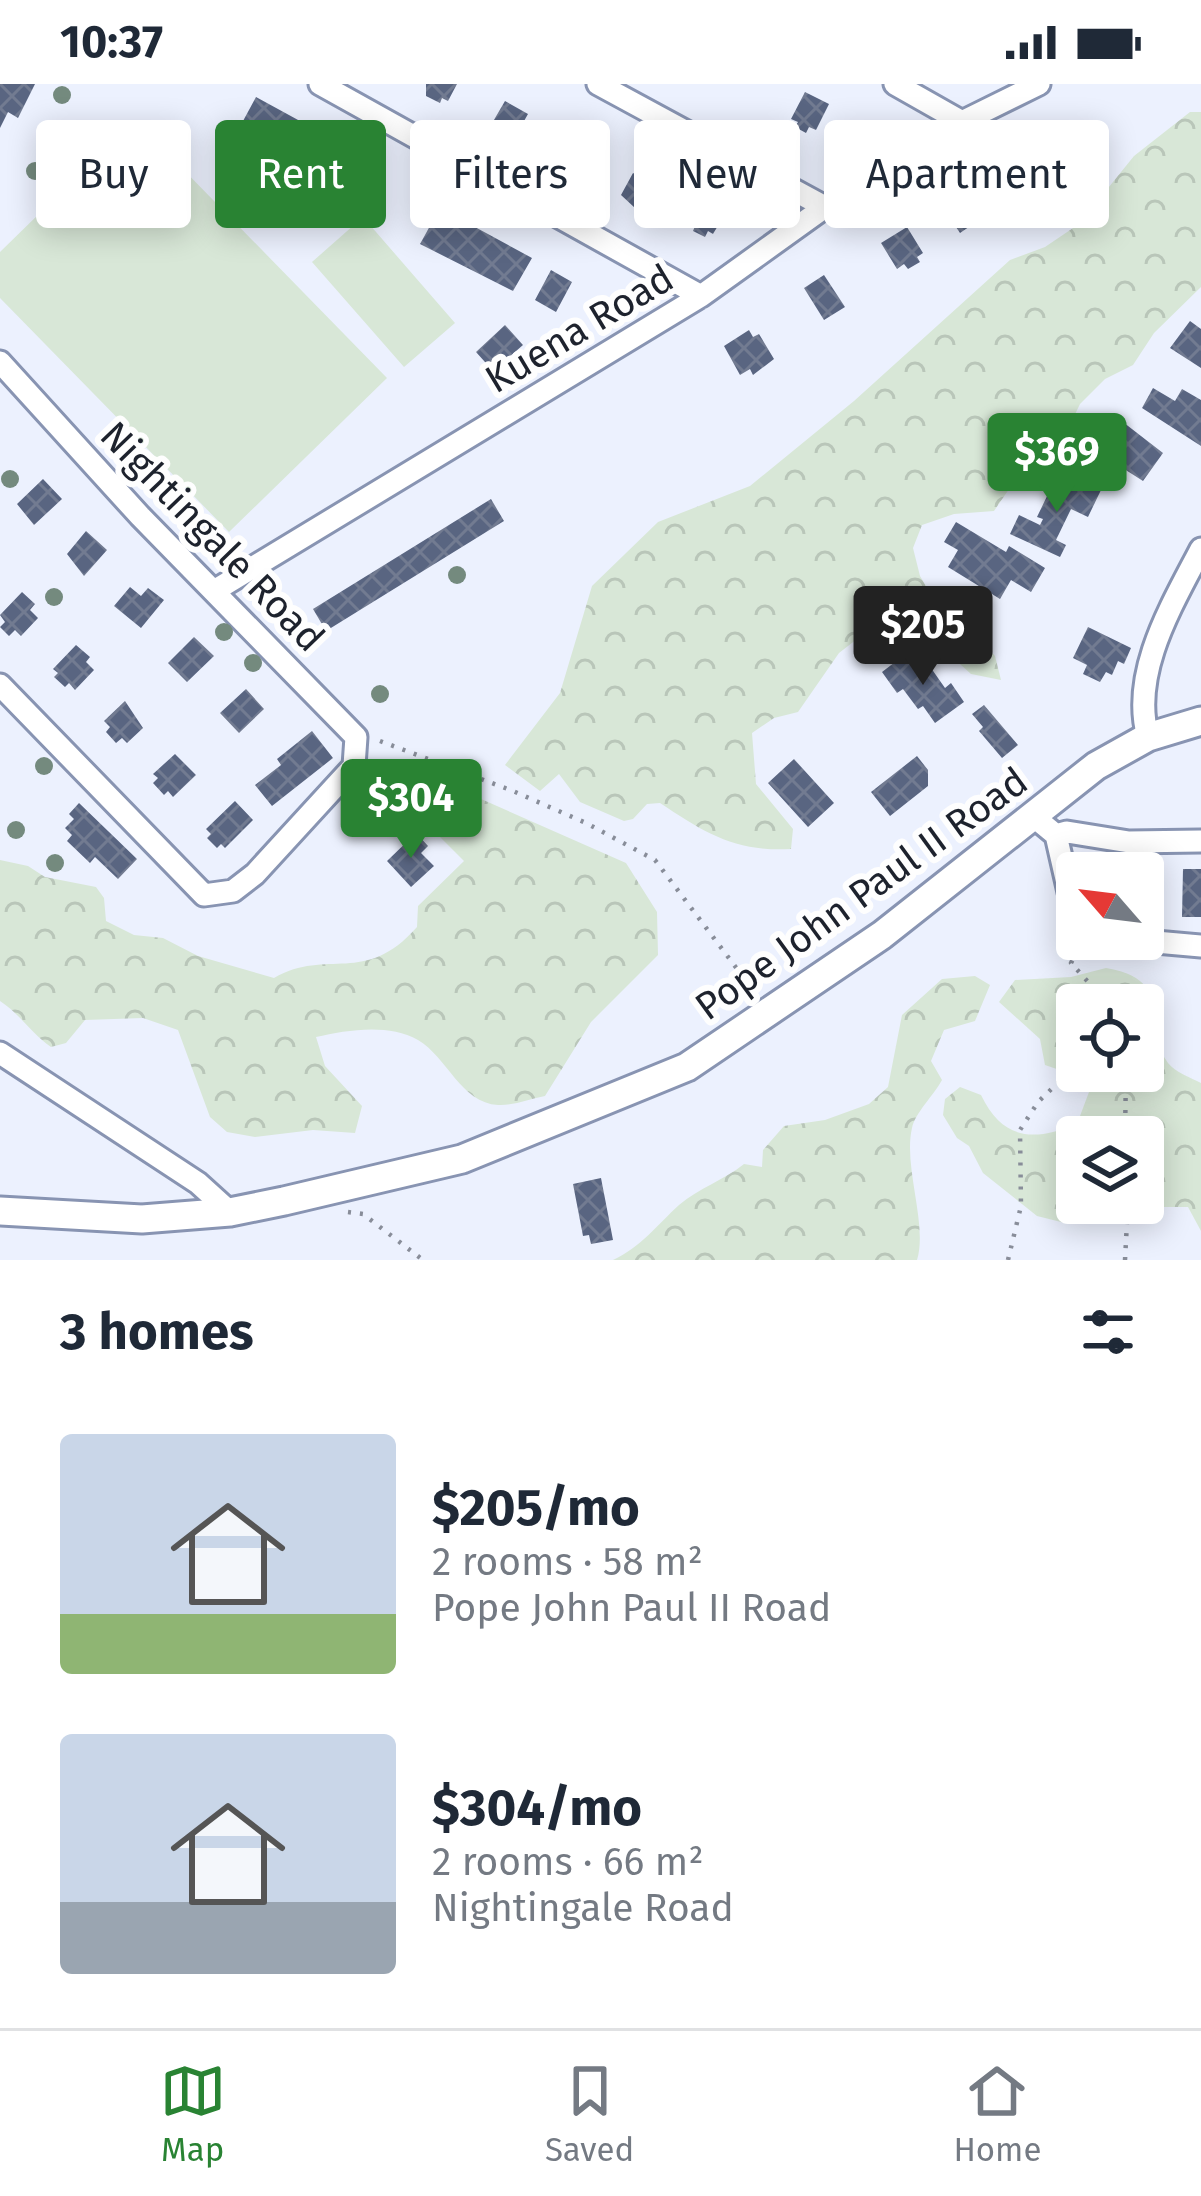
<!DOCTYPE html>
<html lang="en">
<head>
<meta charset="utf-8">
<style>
	:root { --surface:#fff; --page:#f6f6f7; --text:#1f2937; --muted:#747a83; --line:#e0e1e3; --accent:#298333 }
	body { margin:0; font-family:"Fira Sans",sans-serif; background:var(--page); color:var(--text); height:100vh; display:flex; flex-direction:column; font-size:45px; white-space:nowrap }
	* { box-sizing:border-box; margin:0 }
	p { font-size:39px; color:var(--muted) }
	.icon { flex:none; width:66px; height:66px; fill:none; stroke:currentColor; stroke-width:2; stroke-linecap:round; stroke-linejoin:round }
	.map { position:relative; height:1176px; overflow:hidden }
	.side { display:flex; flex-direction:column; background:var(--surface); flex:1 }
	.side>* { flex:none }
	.guide { position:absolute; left:36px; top:36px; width:1131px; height:108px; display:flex; gap:24px }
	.needle { width:78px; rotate:298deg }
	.fabs { position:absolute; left:1056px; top:768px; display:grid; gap:24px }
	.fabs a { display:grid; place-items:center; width:108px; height:108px; border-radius:12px; background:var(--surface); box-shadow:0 6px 30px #0003; font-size:60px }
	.price { position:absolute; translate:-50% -102px; padding:0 27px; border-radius:12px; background:var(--accent); color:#fff; font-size:39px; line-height:78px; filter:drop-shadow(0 3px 6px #0008) }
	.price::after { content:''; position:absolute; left:50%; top:72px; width:36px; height:27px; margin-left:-18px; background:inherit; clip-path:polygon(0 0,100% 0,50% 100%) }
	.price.current { background:#222; color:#fff }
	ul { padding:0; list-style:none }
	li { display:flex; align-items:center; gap:36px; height:300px; padding:0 60px }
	li span { display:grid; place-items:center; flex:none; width:336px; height:240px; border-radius:12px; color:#555 }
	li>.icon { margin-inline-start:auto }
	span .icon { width:144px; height:144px; fill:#fffc; stroke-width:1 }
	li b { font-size:51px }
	h2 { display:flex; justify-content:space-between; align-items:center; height:144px; padding:0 60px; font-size:51px }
	.chip { padding:0 42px; border-radius:12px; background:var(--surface); box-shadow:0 6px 30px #0003; font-size:42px; line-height:108px }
	.chip.current { background:var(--accent); color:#fff }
	.status { display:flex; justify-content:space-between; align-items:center; height:84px; padding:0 60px; background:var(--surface); direction:ltr }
	.status svg { height:33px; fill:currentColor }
	.dock { display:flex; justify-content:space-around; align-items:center; height:168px; border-top:3px solid var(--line); background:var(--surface); font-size:33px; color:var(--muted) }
	.dock a { display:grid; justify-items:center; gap:6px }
	.dock .current { color:var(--accent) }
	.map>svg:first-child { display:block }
	.green { fill:#d8e7d7 }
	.forest { fill:url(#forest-crowns); fill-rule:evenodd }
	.building { fill:url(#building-cross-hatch) }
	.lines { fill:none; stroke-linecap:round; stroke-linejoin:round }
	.minor-casing { stroke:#8894b2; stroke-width:27 }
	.major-casing { stroke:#8894b2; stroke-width:33 }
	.path { stroke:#888d99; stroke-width:4.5; stroke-dasharray:3 9; stroke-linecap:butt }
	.minor { stroke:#fff; stroke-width:21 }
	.major { stroke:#fff; stroke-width:27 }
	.tree { fill:#748a7e }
	.labels { text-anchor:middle; stroke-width:12; stroke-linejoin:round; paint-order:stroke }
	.street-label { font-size:39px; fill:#1d222d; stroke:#fefefe }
</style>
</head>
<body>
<div class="status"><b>10:37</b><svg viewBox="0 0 49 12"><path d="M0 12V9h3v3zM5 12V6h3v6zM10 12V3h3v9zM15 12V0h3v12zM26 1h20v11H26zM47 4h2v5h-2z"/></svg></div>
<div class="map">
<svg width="1201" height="1176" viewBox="0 0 1201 1176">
	<defs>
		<pattern id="forest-crowns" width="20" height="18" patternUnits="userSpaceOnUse" patternTransform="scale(3)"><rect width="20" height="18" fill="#d8e7d7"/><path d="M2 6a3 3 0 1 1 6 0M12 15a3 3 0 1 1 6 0" fill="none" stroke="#b9c6b9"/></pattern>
		<pattern id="building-cross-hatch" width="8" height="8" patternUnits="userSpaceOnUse" patternTransform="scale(3)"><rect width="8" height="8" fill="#596581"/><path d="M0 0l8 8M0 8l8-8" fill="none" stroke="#727b91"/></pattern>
	</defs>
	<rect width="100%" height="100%" fill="#ecf1fe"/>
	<!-- green -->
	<path class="green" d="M135 36 387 294 229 448 0 214V168Z
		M363 133 455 239 404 283 312 178Z"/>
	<!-- forest -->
	<path class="forest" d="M1190 28H1201V203L1154 249 1133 281 1105 295 1080 320 1066 349 1031 373 994 427 954 430 922 441 913 464 920 492 940 526 961 549 979 555 995 572 1001 596 971 590 919 543 904 542 876 556 857 555 839 569 798 628 774 634 752 649 756 700 793 745 791 765C735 768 705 749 660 719L647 720 633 735 624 737 580 718 559 690 540 707 505 681 560 609 592 502 658 438 750 402 854 317 1010 176 1045 163 1079 140 1134 72Z
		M447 700 626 779 657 828 658 871 591 938 545 1012C530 1015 512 1022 498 1021 461 1019 447 973 418 956 388 939 347 946 316 953L325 982 362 1022 355 1049 313 1046 255 1053 227 1048 210 1033 178 946 143 934 85 936 66 959 51 963C31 949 20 930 0 917V776L28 782 45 793 96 803 104 814 106 837 134 851 163 854 198 872 274 894C328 863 364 903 417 843L418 822 464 777 415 728Z
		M1106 884C1176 895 1140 940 1168 979 1175 988 1191 994 1201 999V1147L1188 1123H1116L1065 1139 1037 1132 983 1089 969 1062 957 1054 943 1031 945 1015 960 1003 981 1011C1003 1056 1033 1058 1077 1040L1089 1008 1088 988 1074 991 1045 981 1040 955 999 918 1015 896 1071 893ZM1077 921H1143V987H1077ZM1077 1053H1143V1119H1077Z
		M975 892 990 901 975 937 944 946 931 977 942 996C934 1011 915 1029 912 1044 903 1083 928 1140 917 1176H613C641 1163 657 1141 679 1121 699 1104 724 1096 744 1080L762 1083 763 1066 784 1042 825 1036 869 1020 888 1003 902 931 942 895Z"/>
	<!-- building -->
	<path class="building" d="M0 0H35L18 34 8 28 0 44Z
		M426 0H457L448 17 442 14 440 19 426 12Z
		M805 8 829 20 816 46 809 43 806 49 795 43 798 38 791 35Z
		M256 13 375 78 355 114 236 50Z
		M505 17 528 30 515 53 509 50 506 55 493 47 491 41Z
		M569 49 591 61 578 86 572 83 569 88 556 82 559 77 555 75Z
		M1027 62 1047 92 1041 95 1044 99 1031 108 1028 105 1023 108 1004 79Z
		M263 68 284 79 276 94 255 83Z
		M291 84 333 106 316 140 274 118Z
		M633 89 656 102 644 122 637 119 635 124 621 111Z
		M964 99 985 132 960 149 938 116Z
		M706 113 728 125 713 150 708 147 705 153 693 147 695 142 691 139Z
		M440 124 532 174 513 207 420 160Z
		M907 143 923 169 917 173 920 178 908 185 904 180 897 185 881 159Z
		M551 186 572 198 556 228 535 216Z
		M824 191 845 223 824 236 804 204Z
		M1190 237 1201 245V284L1170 264Z
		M505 241 523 261 493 287 476 268Z
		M749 246 753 253 759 250 774 275 753 291 750 285 740 291 724 262Z
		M1153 304 1175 317 1182 305 1201 316V362L1142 324Z
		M1119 335 1163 369 1143 397 1096 367Z
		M1068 390 1101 406 1088 433 1071 425 1056 456 1066 461 1060 473 1010 450 1019 431 1040 441 1043 435 1037 433 1049 408 1058 413Z
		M43 395 62 415 34 441 17 420Z
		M491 415 504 437 326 547 313 525Z
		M956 438 1006 468 1009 462 1045 484 1031 508 1011 496 1000 515 948 483 958 466 944 458Z
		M86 447 107 466 84 492 67 470Z
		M130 503 141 512 148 504 164 516 141 544 114 522Z
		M22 508 35 520 30 526 38 534 21 552 15 546 9 552 0 543 5 538 0 531Z
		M1088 543 1131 564 1124 580 1118 577 1112 591 1106 588 1100 598 1083 590 1087 581 1073 574Z
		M194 553 214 572 187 598 168 579Z
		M76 561 90 573 86 578 94 586 75 606 69 599 65 603 54 593 58 589 53 585Z
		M907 569 923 591 931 584 945 604 951 599 964 618 935 639 923 622 918 625 903 605 897 609 882 588Z
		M246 605 264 625 239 649 220 629Z
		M125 617 143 644 127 659 122 654 116 659 106 648 110 643 104 637Z
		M984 621 1018 661 1002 674 979 647 983 643 972 630Z
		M312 647 333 674 272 722 255 701 281 681 277 675Z
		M175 670 196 691 173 713 168 707 164 711 153 699 158 694 153 690Z
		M917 672 928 686V702L890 732 871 708Z
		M794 675 834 719 808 743 768 699Z
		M235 717 253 736 225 764 221 760 217 764 207 754 211 750 206 745Z
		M79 719 137 775 118 795 95 773 90 779 67 757 72 751 65 744 74 735 69 730Z
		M416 749 428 762 421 769 434 782 411 803 387 777Z
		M1183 785H1201V833H1182Z
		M601 1094 613 1156 591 1160 589 1151 583 1152 573 1100Z"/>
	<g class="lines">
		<!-- minor casing -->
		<g class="minor-casing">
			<path id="minor" d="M320 0 701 212
				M598 0 825 123
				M895 0 962 38
				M0 278 140 432 356 653 354 682 255 790 233 807 204 811 0 601
				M214 507 701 212 825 123 962 38 1039 0
				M1148 653C1130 589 1172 521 1201 465
				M1033 732 1056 751 1067 748 1129 758 1201 757
				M1056 751 1071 817 1077 824
				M1122 855 1201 862
				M0 969 198 1099 230 1128"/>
		</g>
		<!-- major casing -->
		<g class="major-casing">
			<path id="major" d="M0 1127 142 1135 230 1128 284 1117 462 1075 687 983 882 851 1096 682 1148 653 1201 637"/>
		</g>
		<!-- path -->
		<path class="path" d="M380 657 513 707 586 739 655 776 756 910
			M1083 855 1071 879 1109 921
			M1125 1053 1126 987
			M348 1128 363 1130 423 1176
			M1008 1176 1021 1122 1020 1046 1038 1018 1063 994 1077 966
			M1125 1176 1128 1119"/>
		<!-- minor -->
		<use href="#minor" class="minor"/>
		<!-- major -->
		<use href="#major" class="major"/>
	</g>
	<!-- trees -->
	<g class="tree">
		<circle cx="62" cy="11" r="9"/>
		<circle cx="35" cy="87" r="9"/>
		<circle cx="10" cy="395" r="9"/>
		<circle cx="457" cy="491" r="9"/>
		<circle cx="54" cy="513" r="9"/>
		<circle cx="224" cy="548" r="9"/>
		<circle cx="253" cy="579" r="9"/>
		<circle cx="380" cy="610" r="9"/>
		<circle cx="44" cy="682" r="9"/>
		<circle cx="16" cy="746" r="9"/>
		<circle cx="55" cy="779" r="9"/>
	</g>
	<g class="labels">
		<!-- street labels -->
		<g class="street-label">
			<text transform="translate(579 244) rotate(-31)" y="14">Kuena Road</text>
			<text transform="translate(213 452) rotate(46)" y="14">Nightingale Road</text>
			<text transform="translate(861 809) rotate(-36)" y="14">Pope John Paul II Road</text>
		</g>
	</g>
</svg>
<div class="fabs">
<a><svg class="needle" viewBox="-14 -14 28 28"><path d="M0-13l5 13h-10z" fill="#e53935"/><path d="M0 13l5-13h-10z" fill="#747a83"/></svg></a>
<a><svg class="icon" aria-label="locate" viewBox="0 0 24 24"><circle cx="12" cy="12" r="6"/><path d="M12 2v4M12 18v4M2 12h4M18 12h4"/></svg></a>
<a><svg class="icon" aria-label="layers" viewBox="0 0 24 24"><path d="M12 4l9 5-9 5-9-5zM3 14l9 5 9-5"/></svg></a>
</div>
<b class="price" style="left:1057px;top:431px">$369</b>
<b class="price current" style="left:923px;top:604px">$205</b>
<b class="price" style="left:411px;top:777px">$304</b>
<div class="guide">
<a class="chip">Buy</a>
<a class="chip current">Rent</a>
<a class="chip">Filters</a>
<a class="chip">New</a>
<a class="chip">Apartment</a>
</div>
</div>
<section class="side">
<h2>3 homes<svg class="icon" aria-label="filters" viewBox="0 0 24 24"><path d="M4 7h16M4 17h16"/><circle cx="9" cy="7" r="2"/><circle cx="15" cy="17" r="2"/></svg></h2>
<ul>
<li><span style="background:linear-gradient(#c9d6e8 75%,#8fb573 0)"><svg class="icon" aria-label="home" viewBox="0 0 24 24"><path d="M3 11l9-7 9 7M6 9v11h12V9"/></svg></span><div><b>$205/mo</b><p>2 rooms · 58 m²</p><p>Pope John Paul II Road</p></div></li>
<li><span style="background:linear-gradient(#c9d6e8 70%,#9aa5b1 0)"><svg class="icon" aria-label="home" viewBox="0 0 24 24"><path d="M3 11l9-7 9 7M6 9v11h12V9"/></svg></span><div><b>$304/mo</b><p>2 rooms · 66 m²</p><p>Nightingale Road</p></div></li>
</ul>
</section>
<nav class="dock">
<a class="current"><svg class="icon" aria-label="map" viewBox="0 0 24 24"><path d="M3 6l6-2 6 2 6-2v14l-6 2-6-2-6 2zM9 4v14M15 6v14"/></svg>Map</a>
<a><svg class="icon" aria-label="saved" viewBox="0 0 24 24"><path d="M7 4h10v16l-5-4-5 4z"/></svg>Saved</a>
<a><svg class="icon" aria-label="home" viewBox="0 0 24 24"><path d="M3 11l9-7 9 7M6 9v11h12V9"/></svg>Home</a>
</nav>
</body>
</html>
